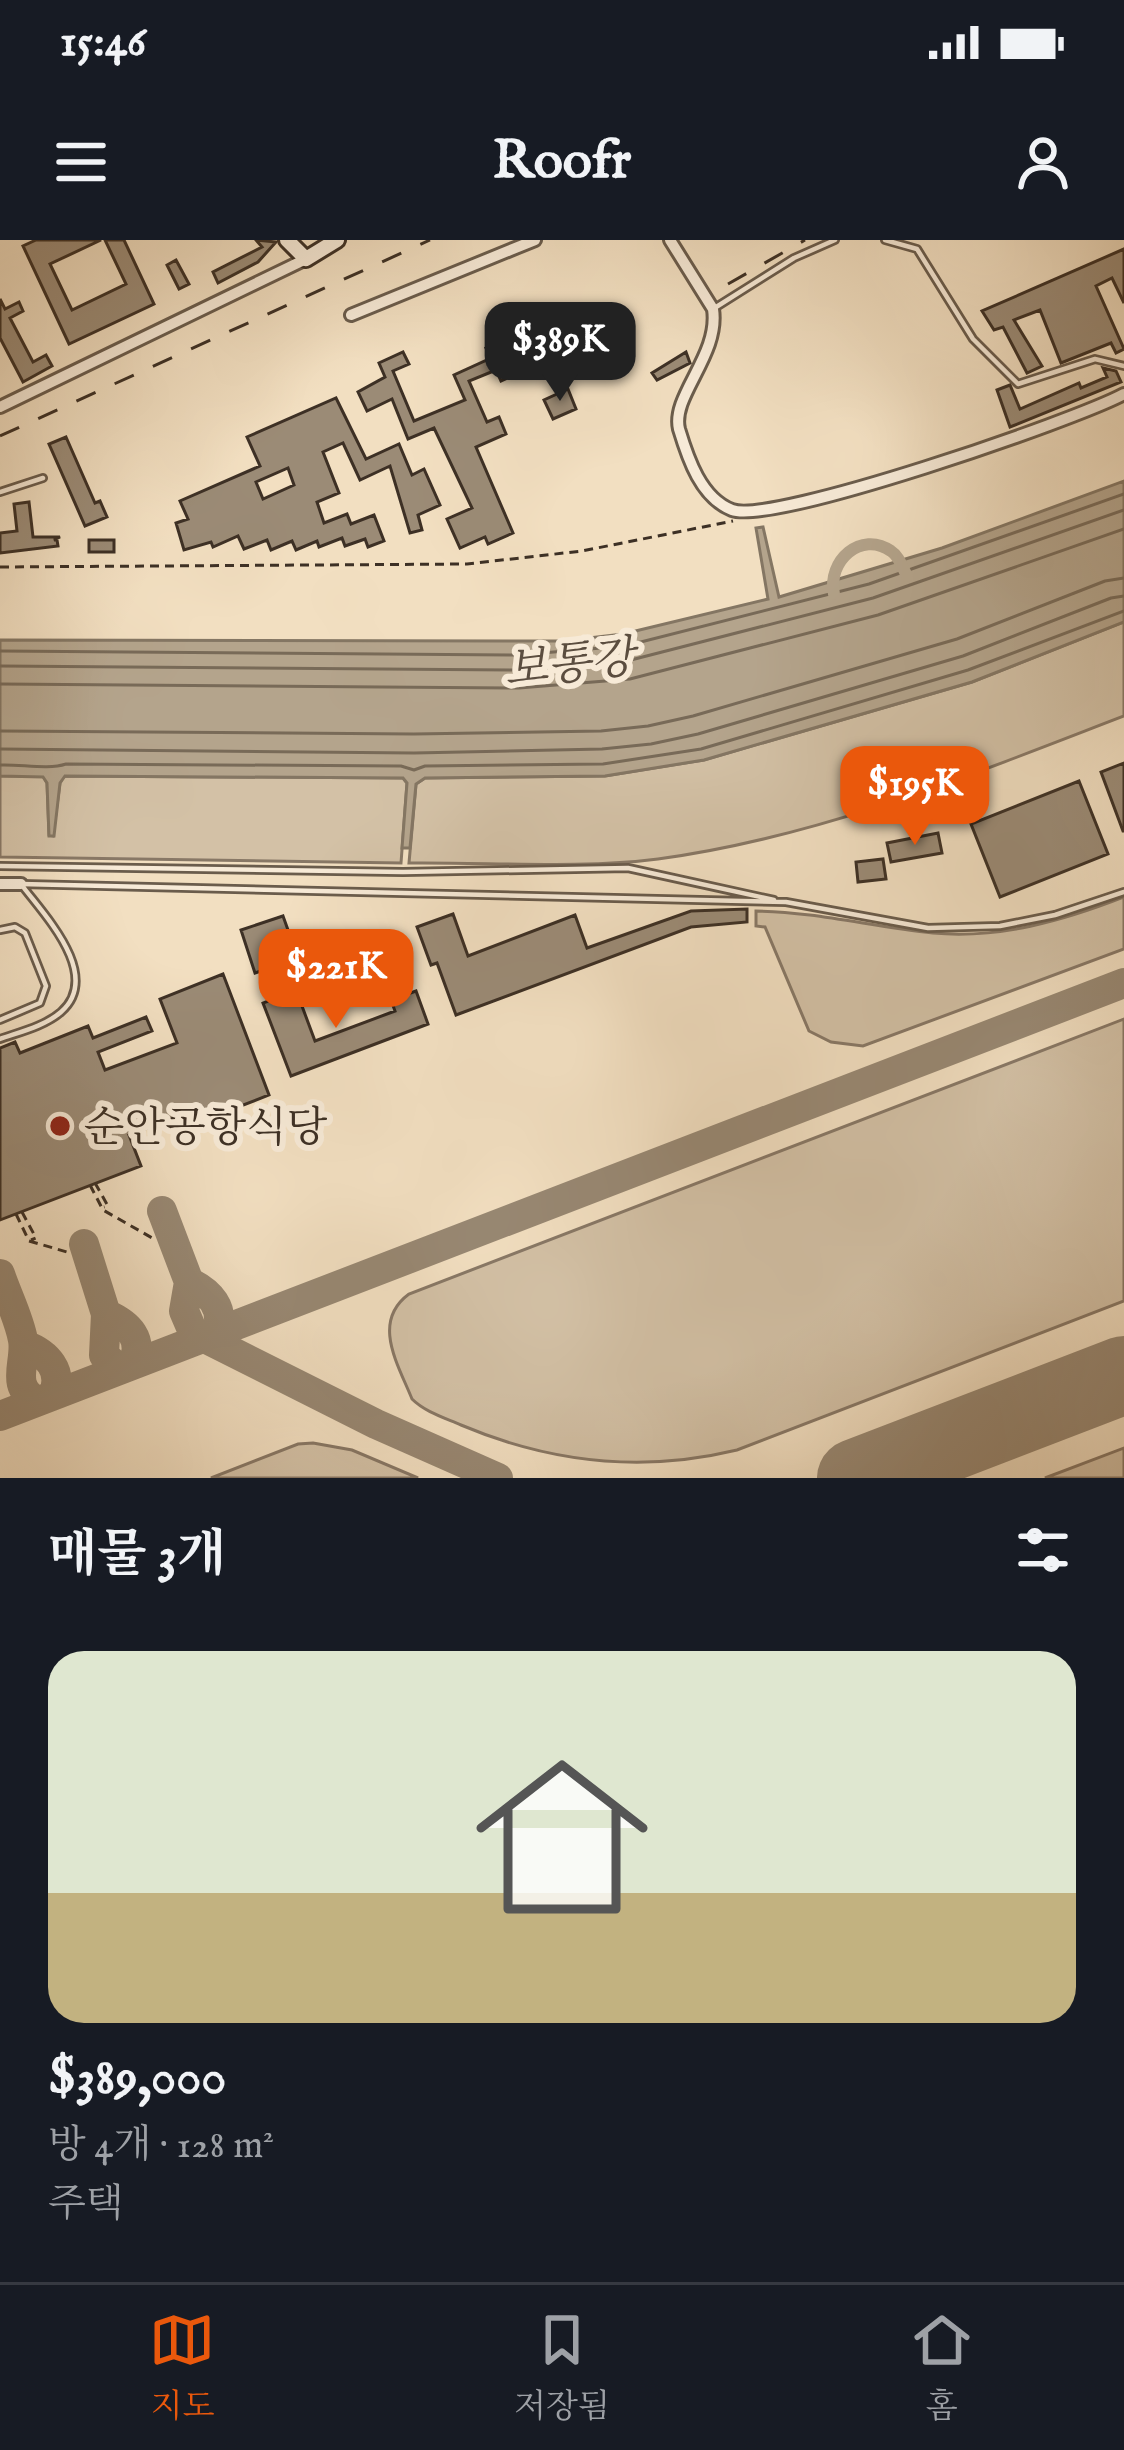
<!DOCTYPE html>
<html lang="ko">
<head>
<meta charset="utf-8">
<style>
	:root { --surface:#171b24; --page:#242831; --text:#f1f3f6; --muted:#9ea1a6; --line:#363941; --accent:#ea580c }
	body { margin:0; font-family:"IM FELL English","Noto Serif KR",serif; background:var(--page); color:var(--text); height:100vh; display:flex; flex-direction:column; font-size:45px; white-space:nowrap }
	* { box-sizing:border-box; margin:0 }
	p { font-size:39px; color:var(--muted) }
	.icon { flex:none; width:66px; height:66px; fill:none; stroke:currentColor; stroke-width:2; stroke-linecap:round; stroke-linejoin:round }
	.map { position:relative; height:1238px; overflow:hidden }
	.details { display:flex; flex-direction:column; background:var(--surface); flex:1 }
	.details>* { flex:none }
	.price { position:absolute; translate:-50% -102px; padding:0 27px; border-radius:24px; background:var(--accent); color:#fff; font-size:39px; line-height:78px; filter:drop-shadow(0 3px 6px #0008) }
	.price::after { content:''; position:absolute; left:50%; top:72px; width:36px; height:27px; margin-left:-18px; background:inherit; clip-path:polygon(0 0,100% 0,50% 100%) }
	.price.active { background:#222; color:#fff }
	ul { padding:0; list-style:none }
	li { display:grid; align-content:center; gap:24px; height:636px; padding:0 48px }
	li+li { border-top:3px solid var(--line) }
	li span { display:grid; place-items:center; height:372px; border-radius:36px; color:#555 }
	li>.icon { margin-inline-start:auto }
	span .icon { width:216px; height:216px; fill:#fffc; stroke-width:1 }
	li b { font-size:51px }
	h2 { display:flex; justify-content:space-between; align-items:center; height:144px; padding:0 48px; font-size:51px }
	.status { display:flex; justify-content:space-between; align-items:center; height:84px; padding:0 60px; background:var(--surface); direction:ltr }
	.status svg { height:33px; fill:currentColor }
	header { display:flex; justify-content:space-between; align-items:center; height:156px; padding:0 48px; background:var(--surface); font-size:54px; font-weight:700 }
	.tabs { display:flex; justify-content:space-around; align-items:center; height:168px; border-top:3px solid var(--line); background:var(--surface); font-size:33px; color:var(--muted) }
	.tabs a { display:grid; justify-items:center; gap:6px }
	.tabs .active { color:var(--accent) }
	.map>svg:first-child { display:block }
	.green { fill:#d3c1a6; stroke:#887866; stroke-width:3 }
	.water { fill:#b4a48c; stroke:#847663; stroke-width:3 }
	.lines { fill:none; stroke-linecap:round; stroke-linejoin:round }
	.shore { stroke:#786a58; stroke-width:3 }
	.canal { stroke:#b4a48c; stroke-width:12 }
	.taxiway { stroke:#988873; stroke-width:30 }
	.runway { stroke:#988873; stroke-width:78 }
	.building { fill:#9b8b76; stroke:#3d3025; stroke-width:3; fill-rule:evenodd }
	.lane-casing { stroke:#6a5c4c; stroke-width:10 }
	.street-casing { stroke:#6a5c4c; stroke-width:16 }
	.secondary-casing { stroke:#3d3025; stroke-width:20 }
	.path { stroke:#3d3025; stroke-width:3; stroke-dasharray:9 6; stroke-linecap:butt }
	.lane { stroke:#f7ead7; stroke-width:4.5 }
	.street { stroke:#f7ead7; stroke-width:10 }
	.secondary { stroke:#f7ead7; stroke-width:14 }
	.rail { stroke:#3d3025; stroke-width:3; stroke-dasharray:21 21; stroke-linecap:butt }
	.poi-dot { fill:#8f2418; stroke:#f7ead7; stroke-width:4.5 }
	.labels { text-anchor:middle; stroke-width:12; stroke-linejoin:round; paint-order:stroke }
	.poi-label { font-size:42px; fill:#3d3025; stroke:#f7ead7; text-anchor:start }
	.water-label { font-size:45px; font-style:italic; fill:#5b4d3f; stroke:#f7ead7 }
</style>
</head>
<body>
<div class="status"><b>15:46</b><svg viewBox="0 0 49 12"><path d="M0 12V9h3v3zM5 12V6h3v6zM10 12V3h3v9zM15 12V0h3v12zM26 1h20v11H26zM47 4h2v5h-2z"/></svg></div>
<header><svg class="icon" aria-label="menu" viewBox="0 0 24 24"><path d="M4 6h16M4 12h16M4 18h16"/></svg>Roofr<svg class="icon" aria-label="person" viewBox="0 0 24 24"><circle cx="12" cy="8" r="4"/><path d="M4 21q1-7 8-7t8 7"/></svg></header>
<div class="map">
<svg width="1124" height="1238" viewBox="0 0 1124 1238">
	<rect width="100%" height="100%" fill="#f2dfc1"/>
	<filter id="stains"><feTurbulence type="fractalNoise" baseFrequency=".00167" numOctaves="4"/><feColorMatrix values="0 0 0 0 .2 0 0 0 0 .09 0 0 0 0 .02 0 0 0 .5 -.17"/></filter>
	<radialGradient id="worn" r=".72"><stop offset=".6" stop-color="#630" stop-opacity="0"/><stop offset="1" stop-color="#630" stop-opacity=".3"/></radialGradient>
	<!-- green -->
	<path class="green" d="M1124 382V476C973 534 820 597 658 619 582 629 488 622 409 623L416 544 425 538 605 536 704 520 972 442Z
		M0 536H43L47 543 49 595 53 596 60 543 64 536 403 538 407 543 401 623 0 617Z
		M1124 657V709L863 806 831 802 809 791 765 687 756 686V671C816 672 873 687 933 693 999 699 1063 681 1124 657Z
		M1124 779V1061L737 1210C642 1233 551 1223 461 1185 445 1178 425 1172 412 1159 398 1124 371 1082 409 1054Z
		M313 1203 352 1210 418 1238H211L298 1204Z
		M1124 1208V1238H1045Z"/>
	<!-- water -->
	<path class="water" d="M1124 241V382L972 442 704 520 605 536 425 538 416 544 410 608H402L407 543 403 538 65 536 60 543 54 596H49L47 543 43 537 0 536V400L563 401 623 394 768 359 756 288 763 287 779 357 942 308Z"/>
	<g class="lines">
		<!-- shore -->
		<path class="shore" d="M0 411 518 415 625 406 869 344 1124 254
			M0 426 519 430 627 421 873 358 1124 270
			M0 444 519 448 630 439 878 375 1124 289
			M0 491 414 494 601 491 648 486 693 476 957 399 1105 341 1124 338
			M0 509 414 513 602 509 651 504 698 494 963 416 1111 358 1124 356
			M0 525C21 524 48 530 66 524L401 526 414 530 425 526 603 524 701 509 968 430 1124 371"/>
		<!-- canal -->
		<path class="canal" d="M834 354C827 321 861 290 891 311 899 316 902 327 907 336"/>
		<!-- taxiway -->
		<path class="taxiway" d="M162 971 189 1042 184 1071 193 1092 376 1184 498 1238
			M84 1004 106 1074 104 1115 119 1129
			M0 1034C7 1055 19 1078 23 1100 27 1122 9 1146 37 1161
			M189 1042C210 1052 225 1068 217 1092
			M106 1074C129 1084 144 1099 133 1124
			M25 1105C47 1113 64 1131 53 1155
			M0 1176 1124 743"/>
		<!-- runway -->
		<path class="runway" d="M856 1238 1124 1135"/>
	</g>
	<!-- building -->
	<path class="building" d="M36 0H101L50 24 72 70 126 44 105 0H124L154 64 69 104 23 6Z
		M256 0 276 2 258 22 218 43 213 32 262 7Z
		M1124 9V63L1112 38 1096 46 1124 109 1116 113 1111 103 1061 123 1040 70 1014 80 1042 126 1027 133 1003 87 994 90 982 71Z
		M176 20 189 44 179 49 167 25Z
		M0 59 5 69 19 62 23 71 10 78 33 122 46 115 52 126 23 142 0 98Z
		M501 102 513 129 509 130 512 136 501 141 496 130 469 141 487 182 499 177 506 194 476 207 513 293 488 304 485 297 460 308 447 279 472 268 434 188 408 199 392 159 367 171 358 152 385 137 379 123 403 112 409 124 393 131 414 181 465 160 454 135 491 118 486 108Z
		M686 112 690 123 657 140 652 133Z
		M1103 128 1116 131 1121 142 1010 187 997 150 1010 145 1020 169 1079 143 1081 148 1107 137Z
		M568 149 576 169 553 179 544 160Z
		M336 158 366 219 399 204 412 235 424 229 440 265 418 275 422 290 410 293 390 226 360 240 343 203 323 212 339 253 317 262 324 283 347 274 351 284 374 275 384 301 368 307 365 299 345 306 342 298 319 307 317 301 296 310 292 301 271 310 267 300 244 309 238 296 213 307 211 302 184 310 176 283 188 279 180 261 260 226 247 197ZM288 228 294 245 263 259 256 242Z
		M66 197 95 263 100 261 107 277 85 286 49 204Z
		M29 262 33 297H60L54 300H57L58 306 0 313V293L17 291 14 264Z
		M89 300H114V312H89Z
		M1124 523V591H1123L1101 532Z
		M1079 541 1108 614 1000 657 971 584Z
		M938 593 942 613 891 622 887 603Z
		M883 619 886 639 858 642 856 622Z
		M747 669V682L691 687 456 775 437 723 431 725 417 687 453 674 468 716 575 675 587 708 691 671Z
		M283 676 298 718 255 733 241 690Z
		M223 734 269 855 207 879 202 867 129 895 141 926 0 980V808L15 802 20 813 88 786 93 798 146 777 152 791 98 812 105 830 177 803 160 759Z
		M296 750 315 801 395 771 391 760 416 751 428 784 291 836 263 763Z"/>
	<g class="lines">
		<!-- lane casing -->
		<g class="lane-casing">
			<path id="lane" d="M885 0 917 9 973 99 1018 144 1095 119 1124 126
				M713 69 794 18 835 0
				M0 252 43 238
				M0 626 403 632 628 628 774 660
				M21 644 786 662 928 688 1000 686 1055 675 1124 652
				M0 690 15 687 25 693 46 746 40 763 0 780
				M0 799C20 792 45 786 61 772 102 736 46 677 24 648"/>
		</g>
		<!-- street casing -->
		<g class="street-casing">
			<path id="street" d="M670 0 713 69C720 115 671 156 679 189 688 219 701 258 732 270 773 285 1076 180 1124 154
				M351 75 535 0
				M0 167 306 19
				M0 644H21"/>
		</g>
		<!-- secondary casing -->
		<g class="secondary-casing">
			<path id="secondary" d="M287 0 306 19 337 0"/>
		</g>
		<!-- path -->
		<path class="path" d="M0 327 467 324 582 311 733 281
			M95 943 108 966 104 967
			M90 945 103 970 154 999
			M22 972 36 998 31 1000
			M16 974 29 1001 67 1012"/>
		<!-- lane -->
		<use href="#lane" class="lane"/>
		<!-- street -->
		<use href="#street" class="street"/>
		<!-- secondary -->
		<use href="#secondary" class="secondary"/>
		<!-- rail -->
		<path class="rail" d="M728 44 805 0
			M0 196 430 0"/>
	</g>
	<!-- markers -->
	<circle class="poi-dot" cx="60" cy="886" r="12"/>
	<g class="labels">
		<!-- poi labels -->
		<g class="poi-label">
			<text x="84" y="901">순안공항식당</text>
		</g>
		<!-- water labels -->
		<g class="water-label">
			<text transform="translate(569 422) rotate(-6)" y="16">보통강</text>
		</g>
	</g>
	<rect width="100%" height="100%" filter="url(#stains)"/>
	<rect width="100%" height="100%" fill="url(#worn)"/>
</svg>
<b class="price active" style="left:560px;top:164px">$389K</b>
<b class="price" style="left:915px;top:608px">$195K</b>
<b class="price" style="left:336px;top:791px">$221K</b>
</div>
<section class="details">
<h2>매물 3개<svg class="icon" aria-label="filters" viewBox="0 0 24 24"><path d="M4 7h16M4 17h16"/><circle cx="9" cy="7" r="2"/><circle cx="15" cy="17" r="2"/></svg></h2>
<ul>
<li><span style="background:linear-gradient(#dfe7d0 65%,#c2b280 0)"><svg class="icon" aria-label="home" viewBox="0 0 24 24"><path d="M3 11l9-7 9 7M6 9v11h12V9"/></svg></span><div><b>$389,000</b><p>방 4개 · 128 m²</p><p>주택</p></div></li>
</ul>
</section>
<nav class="tabs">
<a class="active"><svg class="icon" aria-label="map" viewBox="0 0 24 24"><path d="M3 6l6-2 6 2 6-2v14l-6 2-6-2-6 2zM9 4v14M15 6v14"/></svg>지도</a>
<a><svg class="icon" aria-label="saved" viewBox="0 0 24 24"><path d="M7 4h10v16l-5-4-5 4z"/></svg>저장됨</a>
<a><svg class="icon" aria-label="home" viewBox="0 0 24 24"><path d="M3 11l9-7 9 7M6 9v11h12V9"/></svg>홈</a>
</nav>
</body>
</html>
